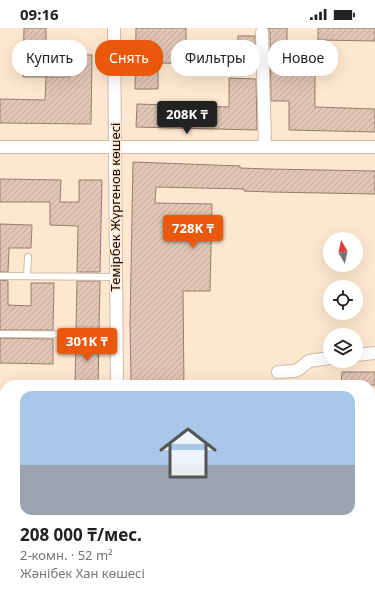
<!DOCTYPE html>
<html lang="ru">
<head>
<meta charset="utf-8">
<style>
	:root { --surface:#fff; --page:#f2f2f2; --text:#222; --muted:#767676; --line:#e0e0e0; --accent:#ea580c }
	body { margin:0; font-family:"Noto Sans",sans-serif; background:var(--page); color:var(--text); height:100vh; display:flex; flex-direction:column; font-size:15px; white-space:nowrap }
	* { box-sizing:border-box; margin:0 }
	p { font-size:13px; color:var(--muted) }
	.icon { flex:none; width:22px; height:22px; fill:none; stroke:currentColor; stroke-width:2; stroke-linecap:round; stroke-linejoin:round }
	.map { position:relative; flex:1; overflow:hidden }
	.details { position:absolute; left:0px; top:352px; width:375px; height:220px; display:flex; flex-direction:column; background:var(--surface); border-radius:16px 16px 0 0; box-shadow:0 4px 16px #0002 }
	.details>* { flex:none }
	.top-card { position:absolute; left:12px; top:12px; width:351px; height:36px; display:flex; gap:8px }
	.needle { width:26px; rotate:351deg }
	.buttons { position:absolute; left:323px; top:204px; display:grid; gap:8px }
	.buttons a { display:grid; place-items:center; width:40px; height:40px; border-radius:50%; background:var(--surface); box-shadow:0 4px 16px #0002; font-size:20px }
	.price { position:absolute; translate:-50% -34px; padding:0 9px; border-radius:4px; background:var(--accent); color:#fff; font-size:13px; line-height:26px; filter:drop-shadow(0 1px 2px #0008) }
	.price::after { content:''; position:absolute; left:50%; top:24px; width:12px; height:9px; margin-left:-6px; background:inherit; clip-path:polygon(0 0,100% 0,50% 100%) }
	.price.selected { background:#222; color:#fff }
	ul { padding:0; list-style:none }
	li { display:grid; align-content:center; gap:8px; height:212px; padding:0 20px }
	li+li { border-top:1px solid var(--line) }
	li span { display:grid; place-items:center; height:124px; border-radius:12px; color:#555 }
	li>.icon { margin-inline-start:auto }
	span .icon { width:72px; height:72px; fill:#fffc; stroke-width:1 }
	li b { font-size:17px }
	.pill { padding:0 14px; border-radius:16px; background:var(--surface); box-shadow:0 4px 16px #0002; font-size:14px; line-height:36px }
	.pill.selected { background:var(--accent); color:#fff }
	.status { display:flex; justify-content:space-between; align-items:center; height:28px; padding:0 20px; background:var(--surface); direction:ltr }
	.status svg { height:11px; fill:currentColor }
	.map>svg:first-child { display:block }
	.building { fill:url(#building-hatch); stroke:#967d6d }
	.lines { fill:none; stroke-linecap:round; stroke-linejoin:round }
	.service-casing { stroke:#d0bba4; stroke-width:8 }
	.minor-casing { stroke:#d0bba4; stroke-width:14 }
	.tertiary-casing { stroke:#d0bba4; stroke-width:17 }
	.service { stroke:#fff; stroke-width:6 }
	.minor { stroke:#fff; stroke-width:12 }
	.tertiary { stroke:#fff; stroke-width:15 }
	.labels { text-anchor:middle; stroke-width:3; stroke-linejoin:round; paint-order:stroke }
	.street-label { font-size:13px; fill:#120b05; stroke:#fde7d0 }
</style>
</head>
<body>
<div class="status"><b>09:16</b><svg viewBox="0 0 49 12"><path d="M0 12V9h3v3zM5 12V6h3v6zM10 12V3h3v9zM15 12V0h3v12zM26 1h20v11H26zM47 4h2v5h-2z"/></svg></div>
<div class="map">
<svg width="375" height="572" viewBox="0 0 375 572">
	<defs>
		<pattern id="building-hatch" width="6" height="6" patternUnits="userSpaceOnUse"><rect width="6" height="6" fill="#e2c6b5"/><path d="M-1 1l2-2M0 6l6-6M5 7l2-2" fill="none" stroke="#c1a99a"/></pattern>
	</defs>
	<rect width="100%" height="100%" fill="#fde7d0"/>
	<!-- building -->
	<path class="building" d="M24 0H46V49H23Z
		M136 0H186V13H211V36L158 35V61H135Z
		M268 0H287V26H315V79L375 81V104L289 102V73H271L270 4Z
		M318 0H375V13L318 12Z
		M238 8H255V31H238Z
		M69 26 92 27 91 96 0 95V71L45 72 46 49H69Z
		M229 50 256 51 257 102 136 99 137 76 229 79Z
		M133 134 240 138V140L268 141 375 143V166L270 164 244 163V161L156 159 155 175 212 176 210 263H183L184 357H161V353H131L130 296Z
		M0 151 61 152 60 174H79V152H102L100 244H77L78 198 50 197V174H0Z
		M0 196 32 197 31 220H9L8 244H0Z
		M0 252 8 253V277L31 278V255H54L53 302H0Z
		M77 253H100L99 302H76Z
		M0 310 53 311V336L0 335Z
		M76 311H99L98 357H75Z
		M342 344H375V357H341Z"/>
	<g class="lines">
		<!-- service casing -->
		<g class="service-casing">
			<path id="service" d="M0 248 116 249
				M27 248 28 229
				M0 306 116 307"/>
		</g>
		<!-- minor casing -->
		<g class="minor-casing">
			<path id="minor" d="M114 0 117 357
				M262 4 265 119
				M0 119H375
				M356 327 375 325
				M278 344 295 343 299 341 309 333 330 330
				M119 567V572"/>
		</g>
		<!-- tertiary casing -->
		<g class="tertiary-casing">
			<path id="tertiary" d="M0 428H5
				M370 436H375"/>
		</g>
		<!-- service -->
		<use href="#service" class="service"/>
		<!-- minor -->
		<use href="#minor" class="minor"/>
		<!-- tertiary -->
		<use href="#tertiary" class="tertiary"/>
	</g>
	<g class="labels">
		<!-- street labels -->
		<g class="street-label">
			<text transform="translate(115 179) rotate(-90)" y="5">Темірбек Жүргенов көшесі</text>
		</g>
	</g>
</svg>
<div class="buttons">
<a><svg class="needle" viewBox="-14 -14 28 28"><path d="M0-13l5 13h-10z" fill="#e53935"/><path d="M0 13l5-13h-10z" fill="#767676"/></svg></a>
<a><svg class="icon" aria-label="locate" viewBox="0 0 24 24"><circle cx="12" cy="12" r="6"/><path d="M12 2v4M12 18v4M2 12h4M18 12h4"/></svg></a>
<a><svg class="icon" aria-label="layers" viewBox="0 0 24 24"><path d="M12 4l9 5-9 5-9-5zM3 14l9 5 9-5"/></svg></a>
</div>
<b class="price selected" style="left:187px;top:107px">208K ₸</b>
<b class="price" style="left:193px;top:221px">728K ₸</b>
<b class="price" style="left:87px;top:334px">301K ₸</b>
<div class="top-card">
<a class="pill">Купить</a>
<a class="pill selected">Снять</a>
<a class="pill">Фильтры</a>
<a class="pill">Новое</a>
</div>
<section class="details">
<ul>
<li><span style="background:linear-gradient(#a9c7e8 60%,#9aa5b1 0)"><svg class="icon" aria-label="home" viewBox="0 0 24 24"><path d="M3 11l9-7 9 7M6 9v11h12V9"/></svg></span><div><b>208 000 ₸/мес.</b><p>2-комн. · 52 m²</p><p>Жәнібек Хан көшесі</p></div></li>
</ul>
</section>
</div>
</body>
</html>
